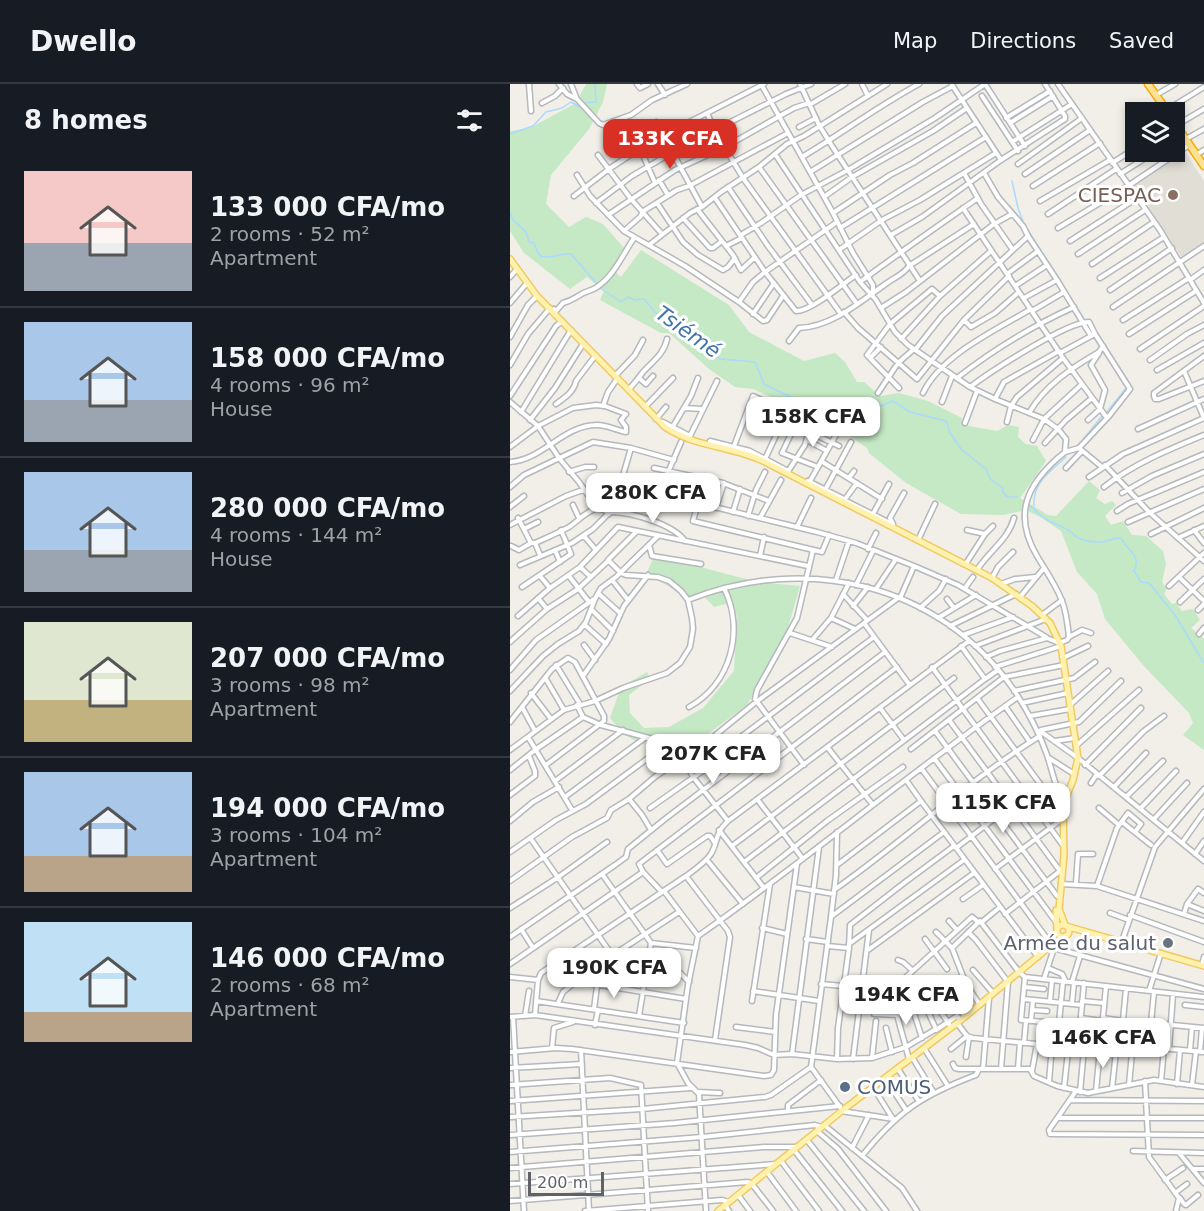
<!DOCTYPE html>
<html lang="en">
<head>
<meta charset="utf-8">
<style>
	:root { --surface:#171b24; --page:#20242c; --text:#f1f3f6; --muted:#9ea1a6; --line:#363941; --accent:#d93025 }
	body { margin:0; font-family:"DejaVu Sans",sans-serif; background:var(--page); color:var(--text); height:100vh; display:flex; flex-direction:column; font-size:22px; white-space:nowrap }
	* { box-sizing:border-box; margin:0 }
	p { font-size:20px; color:var(--muted) }
	.icon { flex:none; width:33px; height:33px; fill:none; stroke:currentColor; stroke-width:2; stroke-linecap:round; stroke-linejoin:round }
	.map { position:relative; flex:1; overflow:hidden }
	.sheet { display:flex; flex-direction:column; background:var(--surface); width:510px }
	.sheet>* { flex:none }
	.fabs { position:absolute; left:615px; top:18px; display:grid; gap:12px }
	.fabs a { display:grid; place-items:center; width:60px; height:60px; border-radius:0px; background:var(--surface); box-shadow:0 3px 9px #0003; font-size:30px }
	.scale { position:absolute; left:18px; bottom:15px; width:76px; box-sizing:border-box; padding-left:6px; border:3px solid #5f6368; border-top:0; font-size:16px; line-height:21px; white-space:nowrap; color:#5f6368; -webkit-text-stroke:4px #fff; paint-order:stroke }
	.price { position:absolute; translate:-50% -51px; padding:0 14px; border-radius:12px; background:#fff; color:#222; font-size:20px; line-height:39px; filter:drop-shadow(0 2px 3px #0008) }
	.price::after { content:''; position:absolute; left:50%; top:36px; width:18px; height:14px; margin-left:-9px; background:inherit; clip-path:polygon(0 0,100% 0,50% 100%) }
	.price.current { background:var(--accent); color:#fff }
	ul { padding:0; list-style:none }
	li { display:flex; align-items:center; gap:18px; height:150px; padding:0 24px }
	li+li { border-top:2px solid var(--line) }
	li span { display:grid; place-items:center; flex:none; width:168px; height:120px; border-radius:0px; color:#555 }
	li>.icon { margin-inline-start:auto }
	span .icon { width:72px; height:72px; fill:#fffc; stroke-width:1 }
	li b { font-size:26px }
	h2 { display:flex; justify-content:space-between; align-items:center; height:72px; padding:0 24px; font-size:26px }
	header { display:flex; align-items:center; gap:36px; box-sizing:border-box; height:84px; padding:0 30px; background:var(--surface); border-bottom:2px solid var(--line) }
	header strong { font-size:28px }
	nav { display:flex; gap:33px; margin-inline-start:auto; font-size:21px }
	main { display:flex; flex:1; min-height:0 }
	.map>svg:first-child { display:block }
	.education { fill:#e1ded6 }
	.green { fill:#c5e8c5 }
	.lines { fill:none; stroke-linecap:round; stroke-linejoin:round }
	.stream { stroke:#aadaff; stroke-width:1.5 }
	.minor-casing { stroke:#b5b8bc; stroke-width:7 }
	.major-casing { stroke:#f2c960; stroke-width:8 }
	.highway-casing { stroke:#f9ab00; stroke-width:9 }
	.minor { stroke:#fff; stroke-width:4 }
	.major { stroke:#fff2af; stroke-width:5 }
	.highway { stroke:#fde293; stroke-width:6 }
	.education-dot { fill:#8d6e63; stroke:#fff; stroke-width:2 }
	.worship-dot { fill:#6b7280; stroke:#fff; stroke-width:2 }
	.service-dot { fill:#5c6f8a; stroke:#fff; stroke-width:2 }
	.labels { text-anchor:middle; stroke-width:6; stroke-linejoin:round; paint-order:stroke }
	.education-label { font-size:20px; fill:#785e54; stroke:#fff; text-anchor:end }
	.worship-label { font-size:20px; fill:#5b616d; stroke:#fff; text-anchor:end }
	.service-label { font-size:20px; fill:#4e5e75; stroke:#fff; text-anchor:start }
	.water-label { font-size:21px; font-style:italic; fill:#4174aa; stroke:#fff }
</style>
</head>
<body>
<header>
<strong>Dwello</strong>
<nav><a>Map</a><a>Directions</a><a>Saved</a></nav>
</header>
<main>
<section class="sheet">
<h2>8 homes<svg class="icon" aria-label="filters" viewBox="0 0 24 24"><path d="M4 7h16M4 17h16"/><circle cx="9" cy="7" r="2"/><circle cx="15" cy="17" r="2"/></svg></h2>
<ul>
<li><span style="background:linear-gradient(#f6c9c9 60%,#9aa5b1 0)"><svg class="icon" aria-label="home" viewBox="0 0 24 24"><path d="M3 11l9-7 9 7M6 9v11h12V9"/></svg></span><div><b>133 000 CFA/mo</b><p>2 rooms · 52 m²</p><p>Apartment</p></div></li>
<li><span style="background:linear-gradient(#a9c7e8 65%,#9aa5b1 0)"><svg class="icon" aria-label="home" viewBox="0 0 24 24"><path d="M3 11l9-7 9 7M6 9v11h12V9"/></svg></span><div><b>158 000 CFA/mo</b><p>4 rooms · 96 m²</p><p>House</p></div></li>
<li><span style="background:linear-gradient(#a9c7e8 65%,#9aa5b1 0)"><svg class="icon" aria-label="home" viewBox="0 0 24 24"><path d="M3 11l9-7 9 7M6 9v11h12V9"/></svg></span><div><b>280 000 CFA/mo</b><p>4 rooms · 144 m²</p><p>House</p></div></li>
<li><span style="background:linear-gradient(#dfe7d0 65%,#c2b280 0)"><svg class="icon" aria-label="home" viewBox="0 0 24 24"><path d="M3 11l9-7 9 7M6 9v11h12V9"/></svg></span><div><b>207 000 CFA/mo</b><p>3 rooms · 98 m²</p><p>Apartment</p></div></li>
<li><span style="background:linear-gradient(#a9c7e8 70%,#b9a48a 0)"><svg class="icon" aria-label="home" viewBox="0 0 24 24"><path d="M3 11l9-7 9 7M6 9v11h12V9"/></svg></span><div><b>194 000 CFA/mo</b><p>3 rooms · 104 m²</p><p>Apartment</p></div></li>
<li><span style="background:linear-gradient(#bfe0f5 75%,#b9a48a 0)"><svg class="icon" aria-label="home" viewBox="0 0 24 24"><path d="M3 11l9-7 9 7M6 9v11h12V9"/></svg></span><div><b>146 000 CFA/mo</b><p>2 rooms · 68 m²</p><p>Apartment</p></div></li>
</ul>
</section>
<div class="map">
<svg width="694" height="1127" viewBox="0 0 694 1127">
	<rect width="100%" height="100%" fill="#f1efe8"/>
	<!-- education -->
	<path class="education" d="M674 66 694 97V160L673 175 623 100Z"/>
	<!-- green -->
	<path class="green" d="M76 0H97L93 18 79 45 41 91 36 120 59 143 76 133 93 140 114 164 97 192 101 193 105 188 111 193 131 166 219 221 239 248 294 277 325 269 335 278 347 298H354L370 312 389 309 418 317 452 334 453 341 487 347 498 341 509 343 508 353 516 360 527 362 536 377 510 414 538 431 546 432 579 397 590 406 586 414 595 420 602 417 606 421 595 432 601 441 613 437 622 451 636 452 653 467 656 480 652 499 657 504 654 510 662 520 666 519 672 527 683 525 690 536 681 544 694 555V666L673 651 683 639 679 629 633 581 595 535 587 510 567 488 551 447 532 434 516 426 493 431 451 430 396 399 359 369 357 364 325 342 299 330 243 305 225 303 199 285 159 249H151L90 216 94 207 77 193 60 205 14 169 0 147V47L20 44 66 19Z
		M145 471 247 498 290 502 277 547 265 573 237 621 187 658 172 663 131 660 115 651 100 634 111 603 137 588 140 595 119 611 120 629 134 644 159 643 193 624 224 587 227 533 223 518 204 523 191 509 180 514 136 490Z"/>
	<g class="lines">
		<!-- stream -->
		<path class="stream" d="M0 50 23 42 36 28 52 24 61 18 68 22 74 19 86 18 85 0
			M502 97 508 124 514 140 544 187
			M0 129 3 136 16 148 19 158 24 159C26 163 27 170 31 172 39 176 52 168 61 170L87 200
			M553 202 574 235
			M90 204 111 218 118 213 125 216 134 215 145 228 210 275 245 278 254 300 296 321H304L310 328 321 330 341 343 350 341 365 324 383 317 400 328 436 337 440 349 452 366 476 385 480 395 493 404V408L497 413H507
			M577 240 582 248
			M596 329 617 303
			M568 362 592 332
			M518 421C525 424 527 429 533 433 540 439 550 441 558 446 563 449 567 455 574 456 578 458 589 458 593 458 600 457 603 453 611 454 617 467 632 471 624 487L631 498 639 499 665 531 694 579
			M524 422C522 399 541 387 556 373"/>
		<!-- minor casing -->
		<g class="minor-casing">
			<path id="minor" d="M19 0 21 27
				M49 0 57 10 67 15 89 39 93 41 121 31 142 16 177 0
				M61 0 66 13
				M127 0 130 4 138 0
				M148 0 155 11
				M251 0 323 129 343 169 363 201V210
				M290 0 309 41 322 62 410 197
				M352 0 358 12
				M475 0 515 62
				M548 0 650 146 694 219
				M442 1 491 76
				M646 11 665 0
				M472 12 508 67
				M32 19 45 12 53 4
				M301 20 335 0
				M657 26 694 3
				M197 29 205 47 233 94 331 230
				M496 34 540 7
				M146 38 192 123
				M500 39 543 12
				M665 42 694 25
				M289 43 306 34
				M664 55 672 50
				M676 55 694 45
				M502 58 562 20
				M130 64 145 99
				M265 70 350 198 366 216 385 248 398 261 460 303 485 315 534 335 548 345 556 355 555 368C519 397 501 428 527 472 536 487 546 501 552 517 556 527 558 543 559 553L557 556 549 559 537 554 490 567 476 573
				M88 71 121 115 152 150
				M686 71 694 66
				M292 73C331 50 368 22 409 0
				M602 79 626 64
				M508 80 572 34
				M249 83 347 220
				M300 88 413 18 443 2
				M454 89 471 120 503 166
				M474 89 488 113 513 142 518 152
				M515 90 580 46
				M610 90 645 68
				M67 91 80 112 114 147 175 182 229 218 253 237 257 236 273 212
				M149 96 158 111
				M523 102 590 59
				M218 103 258 162 302 221
				M64 112 99 85 140 58 254 0
				M314 113 342 93 423 47 457 24
				M205 114 255 188 286 227C302 227 332 200 346 191
				M530 117 600 76
				M86 119 122 92 175 61 276 10 301 0
				M147 119 173 158 188 171 213 186 218 183 225 174
				M453 124 553 274 597 334
				M187 125 223 171 231 186 245 173
				M323 129 380 91 403 79 466 39
				M538 130 606 85
				M98 131 165 86 215 63 284 24 299 19
				M173 134 200 164H203L212 157
				M330 144 476 53
				M548 144 618 102 679 61
				M114 147 131 132 132 128 167 106 179 102 278 49
				M381 151 412 133 491 76 555 35V32L535 0
				M560 157 627 114
				M139 161 180 129 192 123 211 108 249 83 277 60 294 52 377 0
				M216 162 230 155 231 151 251 139 291 111 338 86 425 34 475 0
				M329 166 372 136 410 116 486 69
				M568 170 635 126
				M582 180 644 138
				M497 190 528 167
				M0 193 7 185
				M590 194 654 153
				M680 196 694 186
				M350 198C389 169 428 142 468 114
				M505 202 537 181
				M600 206 662 164
				M514 214 547 196
				M229 218 243 198 255 188 327 138
				M0 219 17 199
				M603 223 694 162
				M371 224 396 208 484 140 502 130
				M42 227 44 225 46 227 53 219C61 217 63 215 70 211 75 207 82 207 87 203 104 192 113 170 124 154
				M522 227 554 208
				M334 228 348 244 407 295 454 236 499 192
				M243 230 264 199
				M454 236 461 243 485 229 509 208
				M613 236 679 194
				M619 250 686 207
				M0 253 18 221 27 212
				M391 255 430 212 481 167
				M279 257 289 244C322 243 351 217 377 199 385 193 393 191 399 182L464 140
				M630 265 694 222
				M405 266 432 232 518 152 547 196 581 252
				M550 269 583 251
				M694 272 644 309V312L645 315H649L694 297
				M360 274 371 263
				M640 276 677 250 694 241
				M0 281 18 250 40 224
				M647 286 694 259
				M674 287 694 334
				M105 292 125 271 133 256
				M129 294 136 300 143 292
				M447 294C483 266 522 242 564 223
				M460 303C480 288 558 237 579 238L585 250 620 305 599 332 569 364 555 368
				M120 304C125 299 129 293 133 288 143 277 154 270 157 255
				M389 304 357 271 380 240 422 205 430 212
				M368 309 388 279 404 265
				M413 309C431 271 486 246 521 225
				M0 312 46 242 52 237
				M485 315 494 298 549 267
				M0 318 28 342 49 374 69 398 87 424
				M432 318 442 292
				M46 320C54 314 64 308 66 297L85 272
				M93 322 98 308 107 295
				M135 323 163 294
				M175 324 192 325
				M11 328 61 246
				M519 329C535 301 563 283 589 268L593 262
				M146 335 156 323
				M288 335 272 369 308 383
				M20 336 45 304 73 260
				M578 336 590 325 595 306 581 281 589 269
				M153 338 180 352 207 297
				M497 338 501 322 507 313 553 274
				M455 339 467 307
				M289 343 329 362
				M162 344 181 312 188 294
				M628 345 694 315
				M297 356 317 367
				M523 356 534 335 572 300
				M200 357 240 367 278 387
				M535 359 556 336 582 314
				M224 362 243 312 277 328 255 375
				M0 363 28 342 63 324 86 321 95 322 116 330 111 336 116 343V348C106 346 97 341 87 341 53 341 33 376 0 378
				M569 364 592 383
				M311 377 372 415
				M595 381 639 428 694 477
				M144 384 213 399 259 417
				M556 384 572 367
				M59 388 75 383H84
				M277 389 295 361 301 339
				M579 393 613 370 694 334
				M339 394 344 387
				M298 397 332 414
				M299 399 327 349
				M0 403 14 391 83 358 121 364 164 376
				M594 403C623 380 660 365 694 351
				M109 405 121 364
				M314 408 341 358
				M612 409 642 392 694 370
				M151 412 159 386 171 358
				M333 418 347 399
				M338 418 380 439
				M188 419 183 437 312 468 319 451
				M63 421 69 434
				M0 423 14 412
				M206 424 214 399
				M607 427 618 420 694 388
				M223 428 230 405
				M238 432 246 406 255 388
				M362 432 379 400
				M8 434 21 459
				M250 434 271 396
				M618 438 694 405
				M383 440 380 434 394 409
				M0 441 56 412 70 407 88 404 109 405 188 419 307 448 346 459 404 482 448 501 536 553
				M287 443 301 414
				M14 445 28 438
				M457 446 475 450
				M684 446 694 459
				M641 450 694 424
				M74 452 86 466
				M409 454 425 420
				M668 454 694 442
				M25 459 30 471
				M139 461 142 472 191 480
				M1 462 9 466 21 459H25C36 454 48 449 59 443 70 436 86 415 99 430
				M358 465 366 449
				M45 466 50 478
				M250 472 254 453
				M457 478 475 450 483 442
				M10 481 62 459 83 445 100 428C121 428 163 440 175 457
				M70 483 81 493
				M467 486C479 467 498 456 504 434
				M30 492 40 504
				M59 492 79 518
				M669 493 694 517
				M482 494 488 483 503 468
				M102 496 118 516
				M326 496 339 457
				M491 500 505 495 525 493
				M346 501 363 467
				M659 502 694 469
				M12 503 61 470 51 446
				M455 504 463 493
				M366 505 386 475
				M88 509 110 529
				M333 510 357 536
				M510 513 534 484
				M28 514 37 525
				M437 515 444 524
				M178 516C296 469 429 499 504 606 517 626 529 648 537 671 542 686 545 701 551 715
				M670 518 694 495
				M343 522 358 503
				M410 524 429 507 436 495
				M81 525 103 547
				M688 526 694 520
				M532 531 552 516
				M8 532 40 504 70 483 108 443 298 482
				M321 534 345 545
				M428 534 466 511
				M354 539 399 600
				M75 541 96 560
				M440 542 506 510
				M280 549 322 563
				M689 550 694 544
				M453 551 503 533
				M559 553 572 546 581 549
				M303 555 321 534 339 499
				M0 558 37 525 68 505 98 477
				M74 561 85 576
				M451 562 475 595 488 586
				M465 562 536 535
				M553 574 578 562
				M46 581 70 620
				M422 583 552 760
				M485 583 551 562
				M0 586 26 556 84 515
				M73 592 99 555 114 522 138 491
				M36 595 54 626
				M0 607 33 572 48 560 69 547 76 538 85 515 91 504 106 493 148 452
				M504 607 564 594 585 578
				M21 609 41 635
				M467 614 550 727
				M512 619 558 609
				M67 621 73 633 91 641 183 666
				M560 621 598 587
				M495 622 520 658
				M12 623 25 647
				M179 623C221 600 235 546 214 504
				M370 624 394 656
				M520 632 560 625
				M439 636 550 787
				M0 638 42 585 58 574 65 578 94 632V637L36 681
				M531 646 569 638 611 597
				M425 647 547 812
				M528 647H530L568 674 694 777
				M18 653 62 726
				M545 657 565 654
				M566 662 629 606
				M318 664 363 721
				M401 665 494 593 554 581
				M0 666 54 626 85 617 113 604 157 589 170 579 180 563 183 545 182 534 178 516 171 507 159 497 148 493 116 491 111 489 98 476 126 448
				M173 673 183 693 218 737
				M424 674 546 838
				M539 674 564 690
				M294 681 245 615 247 606 287 534 303 466
				M575 681 631 624
				M411 684 544 864 694 905
				M0 686 25 666 73 633
				M589 692 634 647 654 632
				M45 697 113 646
				M581 699 587 690
				M604 703 636 669
				M0 711 25 692V687L19 672
				M55 713 136 653
				M616 713 653 677
				M119 715 132 731 141 746
				M247 715 293 775
				M411 717 528 873
				M140 724 191 688 232 652 364 553
				M589 724 609 741
				M630 725 666 687
				M644 735 677 699
				M0 737 23 718 49 703
				M612 738 641 761
				M209 746 254 804
				M327 748 326 791 321 833 301 983 330 1023
				M21 755 102 871
				M672 759 694 728
				M222 762 444 594
				M446 764 501 722
				M147 766 157 780 197 752H200L205 759
				M0 768 46 736 76 720 157 660
				M685 770 694 757
				M197 776 233 820
				M234 778 475 595
				M327 781 411 717 396 696
				M485 785 551 736
				M92 790 141 859 186 864
				M176 792 218 847 220 853 205 956
				M246 794 317 737 393 683
				M0 797 62 753 97 734 101 726 119 715 146 692 197 658 246 618 391 512 404 482
				M566 799 568 770H583
				M551 800 587 802 694 837
				M587 802 607 744 618 729 631 740 625 748
				M284 803 324 810
				M324 806C394 757 457 697 530 652
				M154 807 188 852
				M152 808 133 788 129 780 387 583
				M453 815 473 801
				M677 820 694 827
				M0 824 47 794 97 758
				M600 829 619 836
				M495 830 550 787
				M674 830 677 820 688 805 694 809
				M620 831 694 858
				M322 832 434 748
				M439 837 447 846
				M472 838 490 823
				M252 844 277 850
				M11 845 23 864
				M426 848 442 864 456 900 470 921
				M458 848 466 856 498 898 491 985
				M0 853 105 781 116 773 118 765 155 735 375 568
				M296 855 318 858
				M415 855 437 885
				M612 857 645 763 694 705
				M339 860 454 776
				M317 862 339 864
				M442 864 470 837 509 888 515 893 694 913
				M358 866 464 789
				M55 874 70 895 77 899 176 915
				M388 876 393 878 402 886
				M0 880 133 788
				M692 881 694 873
				M137 884 170 889 179 898
				M538 884 552 890 556 898
				M463 886 483 909
				M0 893 28 896
				M515 893 511 936 570 941
				M534 895 544 864
				M390 897 405 913 420 912 441 943
				M562 898 570 872
				M311 900 377 906 385 903 462 833 468 838
				M514 903 534 905
				M436 905 455 932
				M243 907 309 917
				M639 907 651 869
				M514 915 572 921
				M26 917 174 939
				M242 917 260 800
				M540 917 542 896
				M572 917 594 919
				M48 919 53 908 80 886 169 828
				M562 919 564 899
				M675 921 694 923
				M402 923 412 954
				M84 925 87 902
				M522 926 537 927
				M364 930 387 931 399 975
				M25 931 28 896 31 889 176 792C184 786 195 779 201 770 209 756 204 750 218 737L459 557
				M15 932 19 907
				M129 932 141 859
				M0 933 25 931 235 961 248 964 264 971 282 970 327 975 362 974 396 963 426 945 419 930 428 923
				M3 933 14 1127
				M571 934 592 937
				M593 934 613 937
				M521 937 523 916
				M447 939 457 952 463 954 622 969 639 963 694 968
				M549 939 553 897
				M641 939 694 944
				M85 941 88 926
				M226 943 265 948
				M376 944 382 968
				M426 946 447 932 451 936
				M534 949 560 951
				M569 954 639 959
				M611 957 616 905
				M514 959 516 937
				M639 960 644 908
				M532 961 535 938
				M42 964 44 944 63 938
				M414 964 438 1002
				M568 964 574 899
				M441 965 457 952
				M659 965 663 910
				M71 966 79 1127
				M680 966 682 943
				M0 968 46 964 62 965 254 992 261 991 264 986 266 931 287 780
				M690 968 692 944
				M282 970 309 763
				M402 973 424 1009
				M456 973 459 953
				M362 974 366 937
				M327 975 328 944 339 864 340 841 394 799 444 762
				M343 975 359 846
				M443 980 445 984 449 985H520L524 992 547 1002 578 1009 644 996 694 1003
				M0 984 72 980
				M388 985 408 1016
				M473 985 479 914
				M508 985 510 959
				M522 987 527 960
				M375 994 396 1026
				M635 997 639 1073 669 1114 666 1127
				M651 997 654 964
				M539 998 542 962
				M667 1000 670 966
				M0 1001 100 994 131 1001 138 1127
				M619 1001 622 969
				M682 1001 686 967
				M363 1003 383 1035
				M554 1004 561 940
				M602 1004 606 968
				M566 1007 539 1046 540 1050 694 1051
				M586 1007 596 902
				M188 1008 210 1009
				M570 1008 574 965
				M560 1016 694 1017
				M0 1017 181 1004
				M278 1027V1021L311 996
				M331 1027 384 1035
				M0 1033 132 1025 255 1013 261 1011 301 983
				M549 1034H694
				M314 1041 392 1104 407 1127
				M307 1047 328 1065 376 1127
				M0 1051 165 1039 330 1022
				M297 1056 354 1127
				M342 1064 359 1031
				M284 1066 332 1127
				M623 1067 694 1069
				M0 1068 192 1053 305 1041 311 1043
				M669 1069 694 1099
				M352 1072C388 1027 413 1011 466 991L469 985
				M271 1077 309 1127
				M0 1084 254 1063H287
				M683 1085H694
				M257 1088 286 1127
				M655 1096 673 1084
				M0 1100 266 1080
				M665 1109 677 1100
				M228 1111 240 1127
				M670 1114 674 1120 676 1121 688 1111
				M0 1117 238 1098 242 1100 263 1127
				M215 1121 219 1127
				M75 1127 212 1116 219 1118
				M196 1127 189 1010 178 999 167 979 178 901 188 852C297 776 399 689 508 613"/>
		</g>
		<!-- major casing -->
		<g class="major-casing">
			<path id="major" d="M0 175 27 212 155 343C184 363 222 362 253 377L482 494 522 522 540 539 551 562 568 674 563 696 553 721 554 771 549 825 555 841
				M550 730V715L556 705
				M546 826 547 845
				M547 847a6 6 0 1 1 12 0a6 6 0 1 1-12 0Z
				M556 842 694 882
				M208 1127 333 1026 451 936 538 864 555 852"/>
		</g>
		<!-- highway casing -->
		<g class="highway-casing">
			<path id="highway" d="M638 0 658 28
				M664 38 694 82"/>
		</g>
		<!-- minor -->
		<use href="#minor" class="minor"/>
		<!-- major -->
		<use href="#major" class="major"/>
		<!-- highway -->
		<use href="#highway" class="highway"/>
	</g>
	<!-- markers -->
	<circle class="education-dot" cx="663" cy="111" r="6"/>
	<circle class="worship-dot" cx="658" cy="859" r="6"/>
	<circle class="service-dot" cx="335" cy="1003" r="6"/>
	<g class="labels">
		<!-- education labels -->
		<g class="education-label">
			<text x="651" y="118">CIESPAC</text>
		</g>
		<!-- worship labels -->
		<g class="worship-label">
			<text x="646" y="866">Armée du salut</text>
		</g>
		<!-- service labels -->
		<g class="service-label">
			<text x="347" y="1010">COMUS</text>
		</g>
		<!-- water labels -->
		<g class="water-label">
			<text transform="translate(178 248) rotate(35)" y="7">Tsiémé</text>
		</g>
	</g>
</svg>
<div class="fabs">
<a><svg class="icon" aria-label="layers" viewBox="0 0 24 24"><path d="M12 4l9 5-9 5-9-5zM3 14l9 5 9-5"/></svg></a>
</div>
<div class="scale">200 m</div>
<b class="price current" style="left:160px;top:86px">133K CFA</b>
<b class="price" style="left:303px;top:364px">158K CFA</b>
<b class="price" style="left:143px;top:440px">280K CFA</b>
<b class="price" style="left:203px;top:701px">207K CFA</b>
<b class="price" style="left:493px;top:750px">115K CFA</b>
<b class="price" style="left:104px;top:915px">190K CFA</b>
<b class="price" style="left:396px;top:942px">194K CFA</b>
<b class="price" style="left:593px;top:985px">146K CFA</b>
</div>
</main>
</body>
</html>
